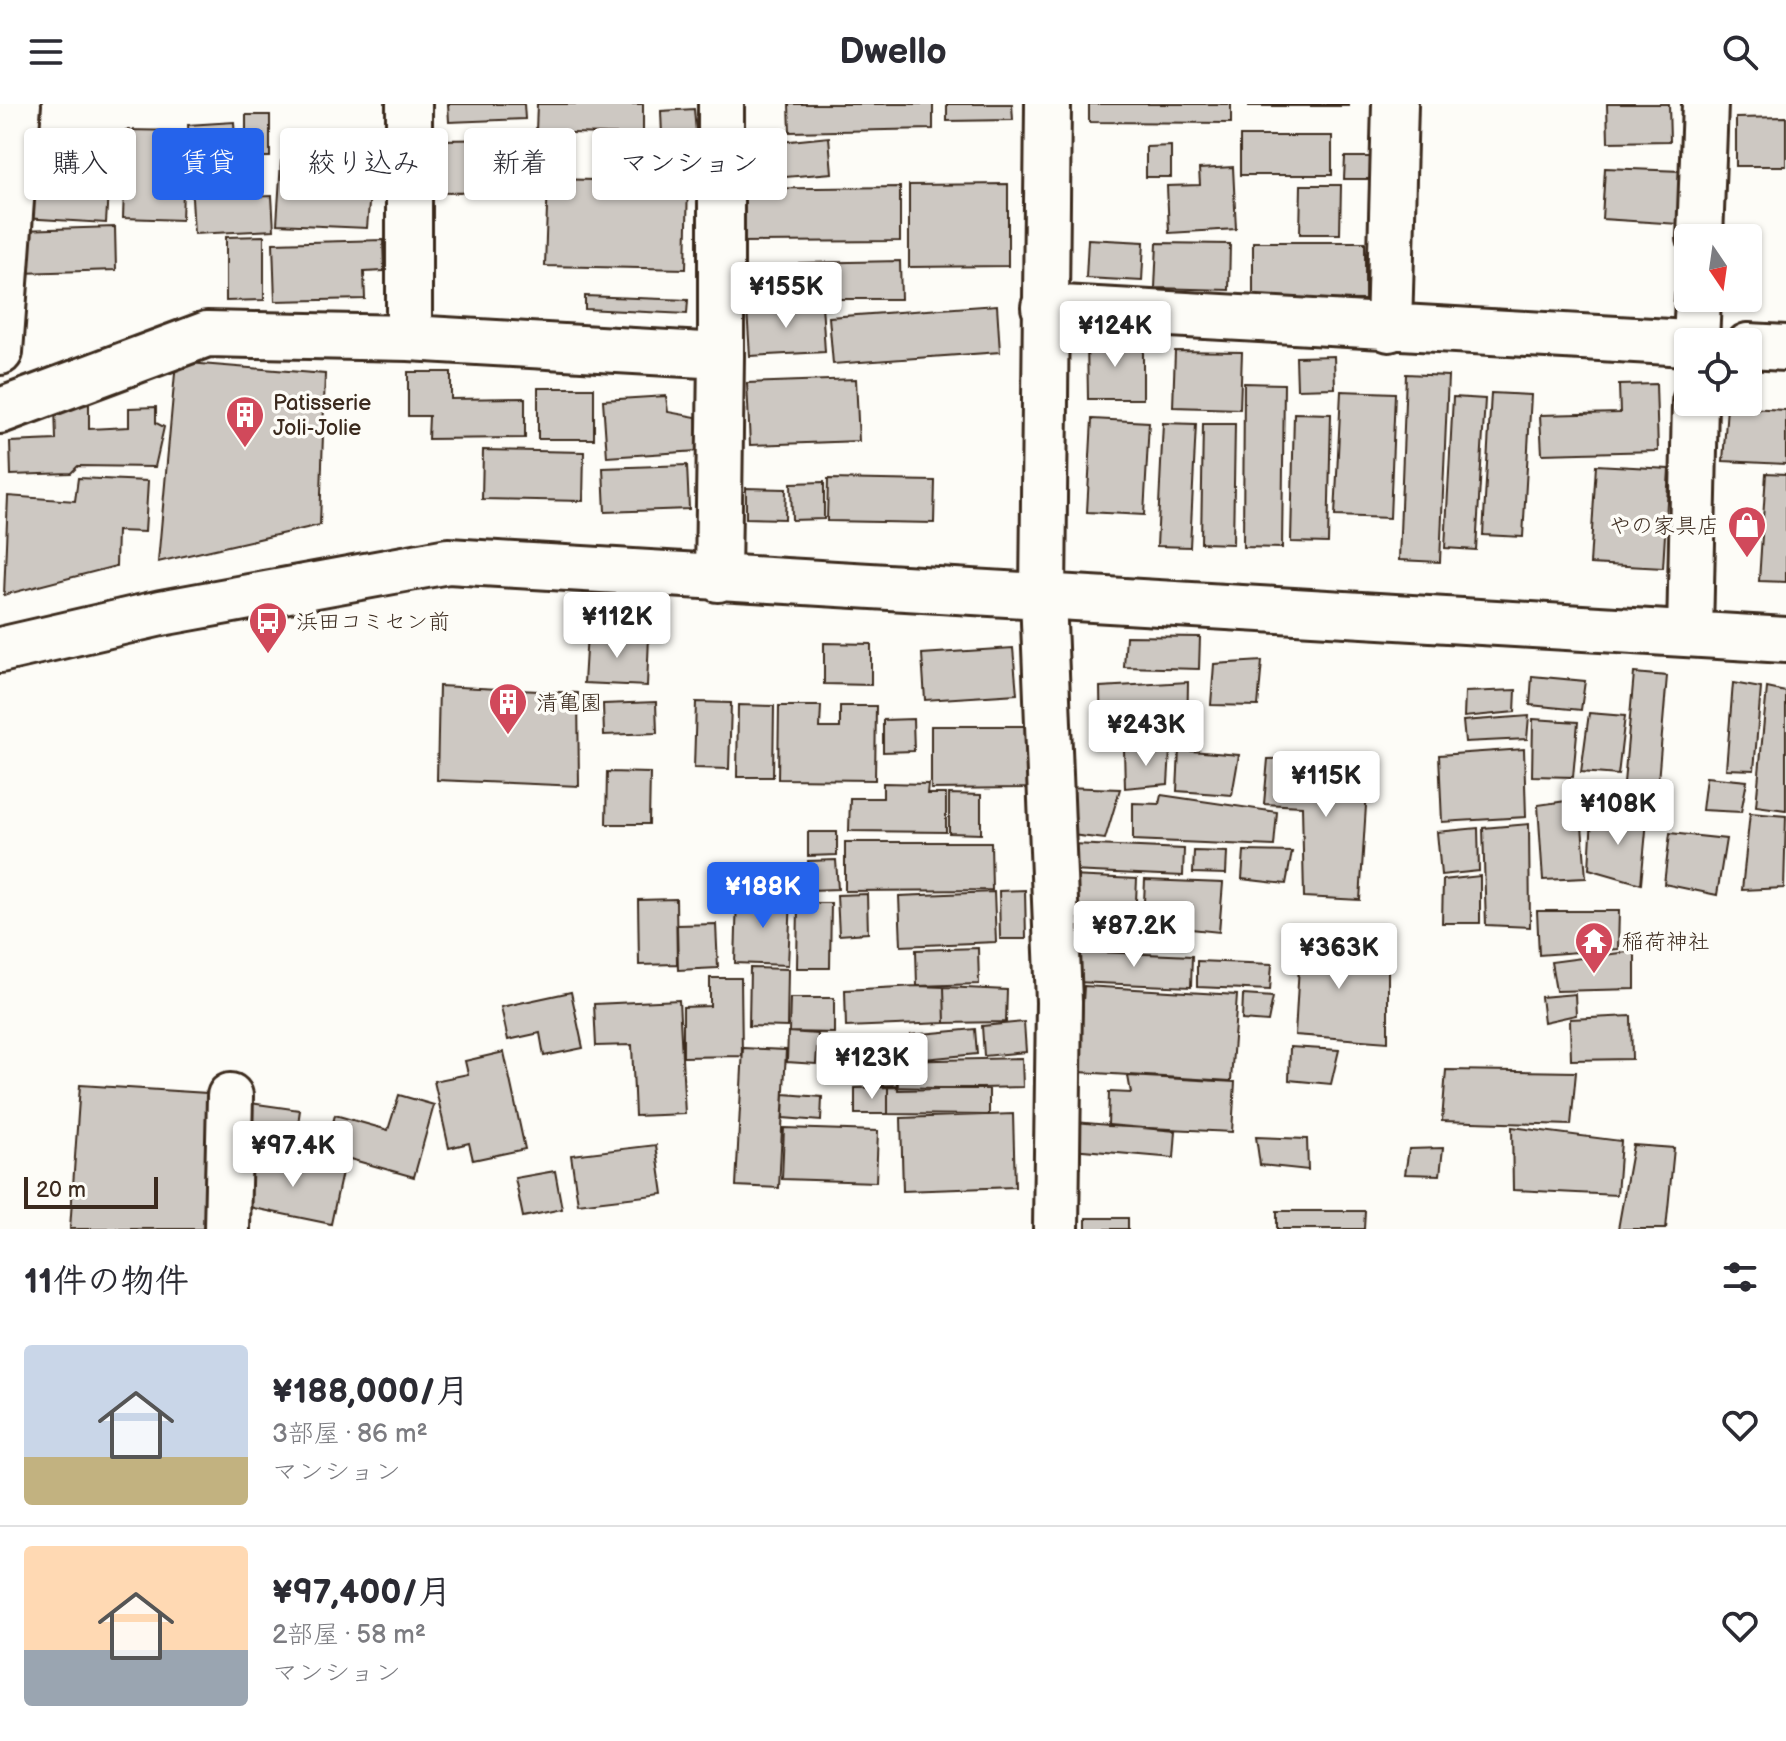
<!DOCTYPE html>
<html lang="ja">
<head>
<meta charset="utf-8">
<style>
	:root { --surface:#fff; --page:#f7f7f7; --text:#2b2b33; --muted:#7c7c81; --line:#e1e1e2; --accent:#2563eb }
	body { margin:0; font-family:"Balsamiq Sans","Klee One",sans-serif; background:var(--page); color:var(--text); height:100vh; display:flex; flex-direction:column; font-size:30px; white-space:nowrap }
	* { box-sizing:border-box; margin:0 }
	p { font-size:26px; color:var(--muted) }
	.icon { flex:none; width:44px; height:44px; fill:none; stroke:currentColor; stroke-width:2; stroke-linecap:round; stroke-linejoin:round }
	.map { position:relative; height:1125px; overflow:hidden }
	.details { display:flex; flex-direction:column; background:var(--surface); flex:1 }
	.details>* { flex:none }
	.banner { position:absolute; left:24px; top:24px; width:800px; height:72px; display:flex; gap:16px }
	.needle { width:52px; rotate:167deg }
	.tools { position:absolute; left:1674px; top:120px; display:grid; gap:16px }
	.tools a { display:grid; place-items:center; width:88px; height:88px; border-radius:8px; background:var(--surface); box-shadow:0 2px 6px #0004; font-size:40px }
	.scale { position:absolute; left:24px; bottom:20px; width:134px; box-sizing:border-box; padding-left:8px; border:4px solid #3b2a1e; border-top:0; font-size:22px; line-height:28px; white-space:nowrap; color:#3b2a1e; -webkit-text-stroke:6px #fdfcf7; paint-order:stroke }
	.price { position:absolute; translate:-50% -68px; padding:0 18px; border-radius:8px; background:#fff; color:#222; font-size:26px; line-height:52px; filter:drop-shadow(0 2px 4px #0008) }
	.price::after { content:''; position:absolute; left:50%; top:48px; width:24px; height:18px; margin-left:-12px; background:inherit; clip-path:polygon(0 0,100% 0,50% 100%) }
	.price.on { background:var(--accent); color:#fff }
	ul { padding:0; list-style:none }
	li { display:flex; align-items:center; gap:24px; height:200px; padding:0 24px }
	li+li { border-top:2px solid var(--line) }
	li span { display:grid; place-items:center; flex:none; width:224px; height:160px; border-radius:8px; color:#555 }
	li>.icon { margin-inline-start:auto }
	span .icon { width:96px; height:96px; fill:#fffc; stroke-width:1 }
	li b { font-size:34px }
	h2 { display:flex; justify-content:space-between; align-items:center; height:96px; padding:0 24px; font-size:34px }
	.chip { padding:0 28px; border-radius:8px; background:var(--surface); box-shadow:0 2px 6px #0004; font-size:28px; line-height:72px }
	.chip.on { background:var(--accent); color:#fff }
	header { display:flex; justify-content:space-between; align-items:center; height:104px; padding:0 24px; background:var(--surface); font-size:36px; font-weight:700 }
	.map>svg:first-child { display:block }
	.building { fill:#cdc8c2; stroke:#3b2a1e; stroke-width:2 }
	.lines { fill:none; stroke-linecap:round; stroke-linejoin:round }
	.minor-casing { stroke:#3b2a1e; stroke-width:50 }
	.minor { stroke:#fdfcf7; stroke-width:44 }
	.labels { text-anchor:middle; stroke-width:7; stroke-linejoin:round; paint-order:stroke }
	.poi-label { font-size:22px; fill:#3b2a1e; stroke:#fdfcf7; text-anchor:start }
</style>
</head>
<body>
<header><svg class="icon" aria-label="menu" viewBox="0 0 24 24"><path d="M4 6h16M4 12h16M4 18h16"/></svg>Dwello<svg class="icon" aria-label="search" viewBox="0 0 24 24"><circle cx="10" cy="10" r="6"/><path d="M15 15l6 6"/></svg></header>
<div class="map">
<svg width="1786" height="1125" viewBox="0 0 1786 1125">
	<rect width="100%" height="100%" fill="#fdfcf7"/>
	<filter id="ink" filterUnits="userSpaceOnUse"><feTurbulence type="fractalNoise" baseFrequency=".0125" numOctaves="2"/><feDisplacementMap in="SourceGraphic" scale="16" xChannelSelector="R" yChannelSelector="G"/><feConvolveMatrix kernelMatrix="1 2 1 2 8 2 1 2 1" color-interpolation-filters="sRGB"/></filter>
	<g filter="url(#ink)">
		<!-- building -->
		<path class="building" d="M448 0H524L525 15 449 18Z
			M537 0H643V31L536 28Z
			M789 0H933V25L790 28Z
			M947 0H1012L1013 16 947 17Z
			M1089 0H1231V19L1089 18Z
			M1249 0H1348V2H1249Z
			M1607 0H1669L1670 37 1608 38Z
			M694 5 696 29 662 31 661 7Z
			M246 11H270V53H246Z
			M1786 13V62H1736V14Z
			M234 18 236 53 246 56 247 93 272 92 274 126 194 130 188 21Z
			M126 26 185 27 182 116 123 114Z
			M1240 32H1332V71H1240Z
			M829 33 832 69 774 74 771 39Z
			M524 35 525 88 437 89 436 36Z
			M1171 42V73H1146V43Z
			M27 49 110 53 106 119 23 114Z
			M1345 53H1376L1377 75H1344Z
			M281 57 340 61V74L371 76 367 124 277 120Z
			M1233 63 1236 125 1169 129 1167 82 1200 81 1199 65Z
			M1605 64 1681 67 1679 120 1602 115Z
			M548 75 688 78 686 165 545 162Z
			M1008 80V162L909 163V81Z
			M1301 81H1341L1340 130H1300Z
			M900 83V137L741 138V85Z
			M115 123 116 166 21 169 20 126Z
			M264 132V196L226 197V133Z
			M1088 135 1144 138 1142 177 1086 174Z
			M383 136 384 167 364 168 365 195 275 197 273 139Z
			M1253 138H1365V196L1253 195Z
			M1157 139 1230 140 1229 186 1155 184Z
			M900 157 901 195H799V159Z
			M585 192 688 196 687 210 585 205Z
			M822 200 825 248 750 252 747 205Z
			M997 201 1000 248 833 260 829 213Z
			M1143 234V295H1088L1087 235Z
			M1175 247 1242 248 1240 305 1173 303Z
			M1334 252 1335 284 1297 285 1296 253Z
			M176 258 325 270 320 421 158 458Z
			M408 268H451V295L525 294V334L428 335 429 312H408Z
			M1406 270 1448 272 1440 458 1399 456Z
			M856 275 859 337 750 341 747 279Z
			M1244 279 1284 280 1282 444 1243 443Z
			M1656 280 1658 347 1542 350 1540 311 1620 309 1619 281Z
			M538 284H594V335H538Z
			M1341 287 1395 289 1390 414 1335 412Z
			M1491 289 1531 291 1523 433 1483 431Z
			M666 292 668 308 696 313 698 347 607 353 603 296Z
			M1453 293 1485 295 1476 446 1445 444Z
			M89 300V325L129 323V304L156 303V319L164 323 155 363 78 362 71 369 11 371 10 338 56 336 55 301Z
			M1727 303 1786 306V360L1723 357Z
			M1294 309 1331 310 1328 439 1291 438Z
			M1092 315 1149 318 1144 411 1087 408Z
			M1163 319 1196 320 1190 443 1157 442Z
			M1203 320H1235L1233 440 1201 439Z
			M483 346 584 348 583 397 482 395Z
			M687 361 689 405 605 408 603 364Z
			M1596 361 1669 365 1663 464 1590 460Z
			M1766 369 1786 370V478L1759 477Z
			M78 374 148 377 145 428 117 427 116 462 4 491 8 392 75 397Z
			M828 375 935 377 934 419 827 417Z
			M824 378V415L792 416 791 379Z
			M746 384 786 385 785 415 746 414Z
			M587 529 649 532 647 582 584 579Z
			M1126 532 1200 533 1199 565 1124 563Z
			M824 539 871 540V581L824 580Z
			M1013 544 1017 590 925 596 922 550Z
			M1262 557 1258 602 1211 601 1214 560Z
			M1634 569 1667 572 1656 701H1622Z
			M1532 572 1585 577 1581 606 1530 601Z
			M1188 578 1187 634 1101 637 1100 583Z
			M1733 579 1761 584 1754 666 1726 665Z
			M439 582 578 589 579 682 437 676Z
			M1767 584 1786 588V706L1756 702Z
			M1516 586 1515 608 1464 613 1465 588Z
			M656 598 657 629 604 631 603 600Z
			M696 598 731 599 729 665 694 664Z
			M738 601 774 602 773 673H737Z
			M779 602H821L820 624H840V602H876L875 676 778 675Z
			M1589 609 1625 612 1618 671 1581 668Z
			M1529 612 1527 635 1465 638 1463 617Z
			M913 615 914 647 883 648V616Z
			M1533 615 1578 618 1573 673 1532 672Z
			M931 622H1027L1028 684 931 685Z
			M1124 645 1170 646 1168 680 1125 684Z
			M1524 645 1526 713 1442 718 1439 651Z
			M1179 646 1239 651 1232 691 1177 687Z
			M1369 654 1360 796 1304 793 1302 702 1264 700 1268 655Z
			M607 668 650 669 649 720H606Z
			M1706 673 1747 677 1741 708 1702 706Z
			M883 679 928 680 927 690H946V728L849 727 850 694H883Z
			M1063 683 1120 685 1105 735 1063 730Z
			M949 690 981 691V730L949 729Z
			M1161 691 1277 708 1274 742 1133 736V699L1159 700Z
			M1580 695 1586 774 1543 776 1538 701Z
			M1750 709 1786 712 1784 784 1742 786Z
			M1592 712 1647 716 1641 780 1589 765Z
			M1529 720 1530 823 1486 821 1483 724Z
			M1478 724 1479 767 1441 771 1437 728Z
			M808 728H837V751L808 752Z
			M1670 729 1726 735 1717 791 1664 780Z
			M845 738H991L992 786 845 787Z
			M1072 740 1184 745 1183 772 1071 767Z
			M1194 747 1227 748 1226 770 1193 769Z
			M1244 747 1292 748 1286 780 1242 775Z
			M836 756 838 785 809 786 808 757Z
			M1070 772 1137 775 1135 819 1068 816Z
			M1480 772V819H1442L1443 776Z
			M1145 776 1223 779 1219 828 1143 820Z
			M1025 786 1026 835H1000L999 787Z
			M994 788 996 838 901 842 899 792Z
			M867 790 868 829 839 831 837 791Z
			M737 792 791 794 788 861 735 859Z
			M676 795 677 860 639 861 638 796Z
			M798 799H831L830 864H797Z
			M1537 807H1619L1618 845 1539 851Z
			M716 820 718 864 678 866 677 821Z
			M1301 826 1350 828 1346 858 1388 862V938L1295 931Z
			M978 844 979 880 917 882 916 846Z
			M1076 847 1192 852 1191 883 1075 878Z
			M1635 847V885L1556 887 1551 858Z
			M1197 857 1272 860 1270 886 1197 883Z
			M750 864 788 865 787 923 749 922Z
			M710 874H741L742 952 683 953V903L710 902Z
			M917 882 944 883 945 919 846 923 845 886Z
			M1084 882 1237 891 1231 977 1079 968Z
			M944 883 1007 886 1006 918 945 919Z
			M571 888 583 944 544 952 540 929 508 936 501 903Z
			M1575 890 1576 911 1544 918 1541 893Z
			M1243 891 1273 893 1268 918 1242 916Z
			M790 894H834V929L789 928Z
			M679 896 685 1010 635 1012 632 941 596 942 594 900Z
			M1631 912 1632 955 1571 956 1570 915Z
			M1024 918 1026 948 984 952 982 922Z
			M975 925 977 950 913 956 911 931Z
			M788 928 818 930 816 960 787 958Z
			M1290 943 1339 946 1331 980 1289 976Z
			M743 944 786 946 779 1084 736 1082Z
			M504 948 525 1045 473 1056 469 1039 449 1044 434 977 468 970 465 957Z
			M1022 954 1023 983 898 986 897 957Z
			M895 957 897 981 877 982 876 958Z
			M1446 966 1576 968 1571 1021 1442 1017Z
			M1128 972 1235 978 1232 1028 1108 1022 1109 988 1131 989Z
			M80 981 223 990 214 1125H70Z
			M888 983 989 985V1011L888 1010Z
			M888 983V1010H855V984Z
			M784 990 822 993 821 1017 783 1014Z
			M399 991 434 1001 414 1073 325 1048 335 1011 388 1026Z
			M250 999 300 1006 295 1041 246 1035Z
			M1013 1010 1015 1083 903 1087 901 1014Z
			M1075 1018 1176 1027 1174 1054 1072 1045Z
			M1512 1023 1621 1037 1617 1091 1513 1086Z
			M784 1024 878 1027 876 1078 782 1075Z
			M1256 1033 1307 1035 1308 1066 1260 1061Z
			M656 1041 663 1090 578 1100 571 1051Z
			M1633 1041 1674 1044 1666 1125H1618Z
			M1443 1044 1440 1071 1405 1070 1409 1045Z
			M256 1051 342 1068 331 1120 244 1102Z
			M555 1067 562 1105 523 1113 515 1074Z
			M1277 1107H1365L1364 1125H1277Z
			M1086 1114H1128V1125H1086Z"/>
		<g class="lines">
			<!-- minor casing -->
			<g class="minor-casing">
				<path id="minor" d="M409 0V234
					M1048 0 1043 493 1059 898 1056 1125
					M1700 134 1705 0
					M1044 203 1688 239
					M1389 225 1395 0
					M1696 238 1698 194
					M1748 242 1786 244
					M0 248 18 0
					M0 307 207 230 409 234 721 252V0
					M718 475 721 252
					M1690 530 1695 298
					M0 546 161 509 448 457 1786 536
					M227 1125 230 992"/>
			</g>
			<!-- minor -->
			<use href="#minor" class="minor"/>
		</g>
	</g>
	<!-- icons -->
	<defs>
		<g id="building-pin" transform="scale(2)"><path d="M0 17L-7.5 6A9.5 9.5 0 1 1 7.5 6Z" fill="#d1495b" stroke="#fdfcf7"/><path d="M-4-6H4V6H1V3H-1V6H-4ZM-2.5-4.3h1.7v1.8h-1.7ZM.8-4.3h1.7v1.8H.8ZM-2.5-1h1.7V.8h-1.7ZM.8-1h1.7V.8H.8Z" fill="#fff"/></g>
		<g id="shop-pin" transform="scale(2)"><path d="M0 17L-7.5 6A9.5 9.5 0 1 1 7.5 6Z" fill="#d1495b" stroke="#fdfcf7"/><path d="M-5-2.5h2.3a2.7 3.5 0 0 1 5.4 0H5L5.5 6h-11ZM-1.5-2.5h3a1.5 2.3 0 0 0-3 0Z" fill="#fff"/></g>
		<g id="bus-pin" transform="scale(2)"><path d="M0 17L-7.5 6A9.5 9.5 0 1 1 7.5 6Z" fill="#d1495b" stroke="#fdfcf7"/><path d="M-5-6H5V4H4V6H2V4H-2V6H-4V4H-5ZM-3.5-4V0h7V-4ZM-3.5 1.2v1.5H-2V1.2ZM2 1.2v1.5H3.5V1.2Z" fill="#fff"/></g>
		<g id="temple-pin" transform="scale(2)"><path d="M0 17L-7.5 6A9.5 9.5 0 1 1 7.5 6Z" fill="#d1495b" stroke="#fdfcf7"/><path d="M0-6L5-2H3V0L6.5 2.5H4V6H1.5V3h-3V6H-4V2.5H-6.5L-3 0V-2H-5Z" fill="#fff"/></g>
	</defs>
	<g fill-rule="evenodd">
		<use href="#building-pin" x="245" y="311"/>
		<use href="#shop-pin" x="1747" y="421"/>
		<use href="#bus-pin" x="268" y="517"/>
		<use href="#building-pin" x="508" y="598"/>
		<use href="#temple-pin" x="1594" y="837"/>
	</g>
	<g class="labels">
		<!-- poi labels -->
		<g class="poi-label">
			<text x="273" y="306">Patisserie<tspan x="273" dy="25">Joli-Jolie</tspan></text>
			<text x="1719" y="429" text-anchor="end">やの家具店</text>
			<text x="296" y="525">浜田コミセン前</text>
			<text x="536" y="606">清亀園</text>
			<text x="1622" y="845">稲荷神社</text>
		</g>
	</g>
</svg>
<div class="tools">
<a><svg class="needle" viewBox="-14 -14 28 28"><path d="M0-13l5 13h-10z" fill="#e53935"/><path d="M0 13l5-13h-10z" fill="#7c7c81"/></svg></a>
<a><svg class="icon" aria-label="locate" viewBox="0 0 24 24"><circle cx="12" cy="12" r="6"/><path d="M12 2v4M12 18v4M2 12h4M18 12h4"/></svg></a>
</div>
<div class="scale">20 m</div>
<b class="price" style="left:786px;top:226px">¥155K</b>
<b class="price" style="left:1115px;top:265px">¥124K</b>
<b class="price" style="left:617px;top:556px">¥112K</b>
<b class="price" style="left:1146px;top:664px">¥243K</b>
<b class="price" style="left:1326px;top:715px">¥115K</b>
<b class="price" style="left:1618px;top:743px">¥108K</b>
<b class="price on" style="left:763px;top:826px">¥188K</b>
<b class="price" style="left:1134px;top:865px">¥87.2K</b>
<b class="price" style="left:1339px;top:887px">¥363K</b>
<b class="price" style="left:872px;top:997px">¥123K</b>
<b class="price" style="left:293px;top:1085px">¥97.4K</b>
<div class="banner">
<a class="chip">購入</a>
<a class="chip on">賃貸</a>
<a class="chip">絞り込み</a>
<a class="chip">新着</a>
<a class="chip">マンション</a>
</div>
</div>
<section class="details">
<h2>11件の物件<svg class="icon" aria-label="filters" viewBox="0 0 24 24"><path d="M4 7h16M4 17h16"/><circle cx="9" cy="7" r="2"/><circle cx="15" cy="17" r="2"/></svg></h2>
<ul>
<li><span style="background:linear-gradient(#c9d6e8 70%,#c2b280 0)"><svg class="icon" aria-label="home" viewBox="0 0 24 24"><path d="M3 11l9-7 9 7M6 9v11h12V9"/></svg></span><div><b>¥188,000/月</b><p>3部屋 · 86 m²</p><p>マンション</p></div><svg class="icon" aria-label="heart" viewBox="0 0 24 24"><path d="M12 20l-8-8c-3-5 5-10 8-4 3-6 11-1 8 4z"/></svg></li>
<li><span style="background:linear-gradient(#ffd9b3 65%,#9aa5b1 0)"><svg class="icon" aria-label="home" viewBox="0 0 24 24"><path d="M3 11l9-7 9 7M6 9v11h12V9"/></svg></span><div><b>¥97,400/月</b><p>2部屋 · 58 m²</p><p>マンション</p></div><svg class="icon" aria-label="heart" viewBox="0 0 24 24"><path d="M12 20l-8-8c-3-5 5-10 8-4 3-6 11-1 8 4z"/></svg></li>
</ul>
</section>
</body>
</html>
